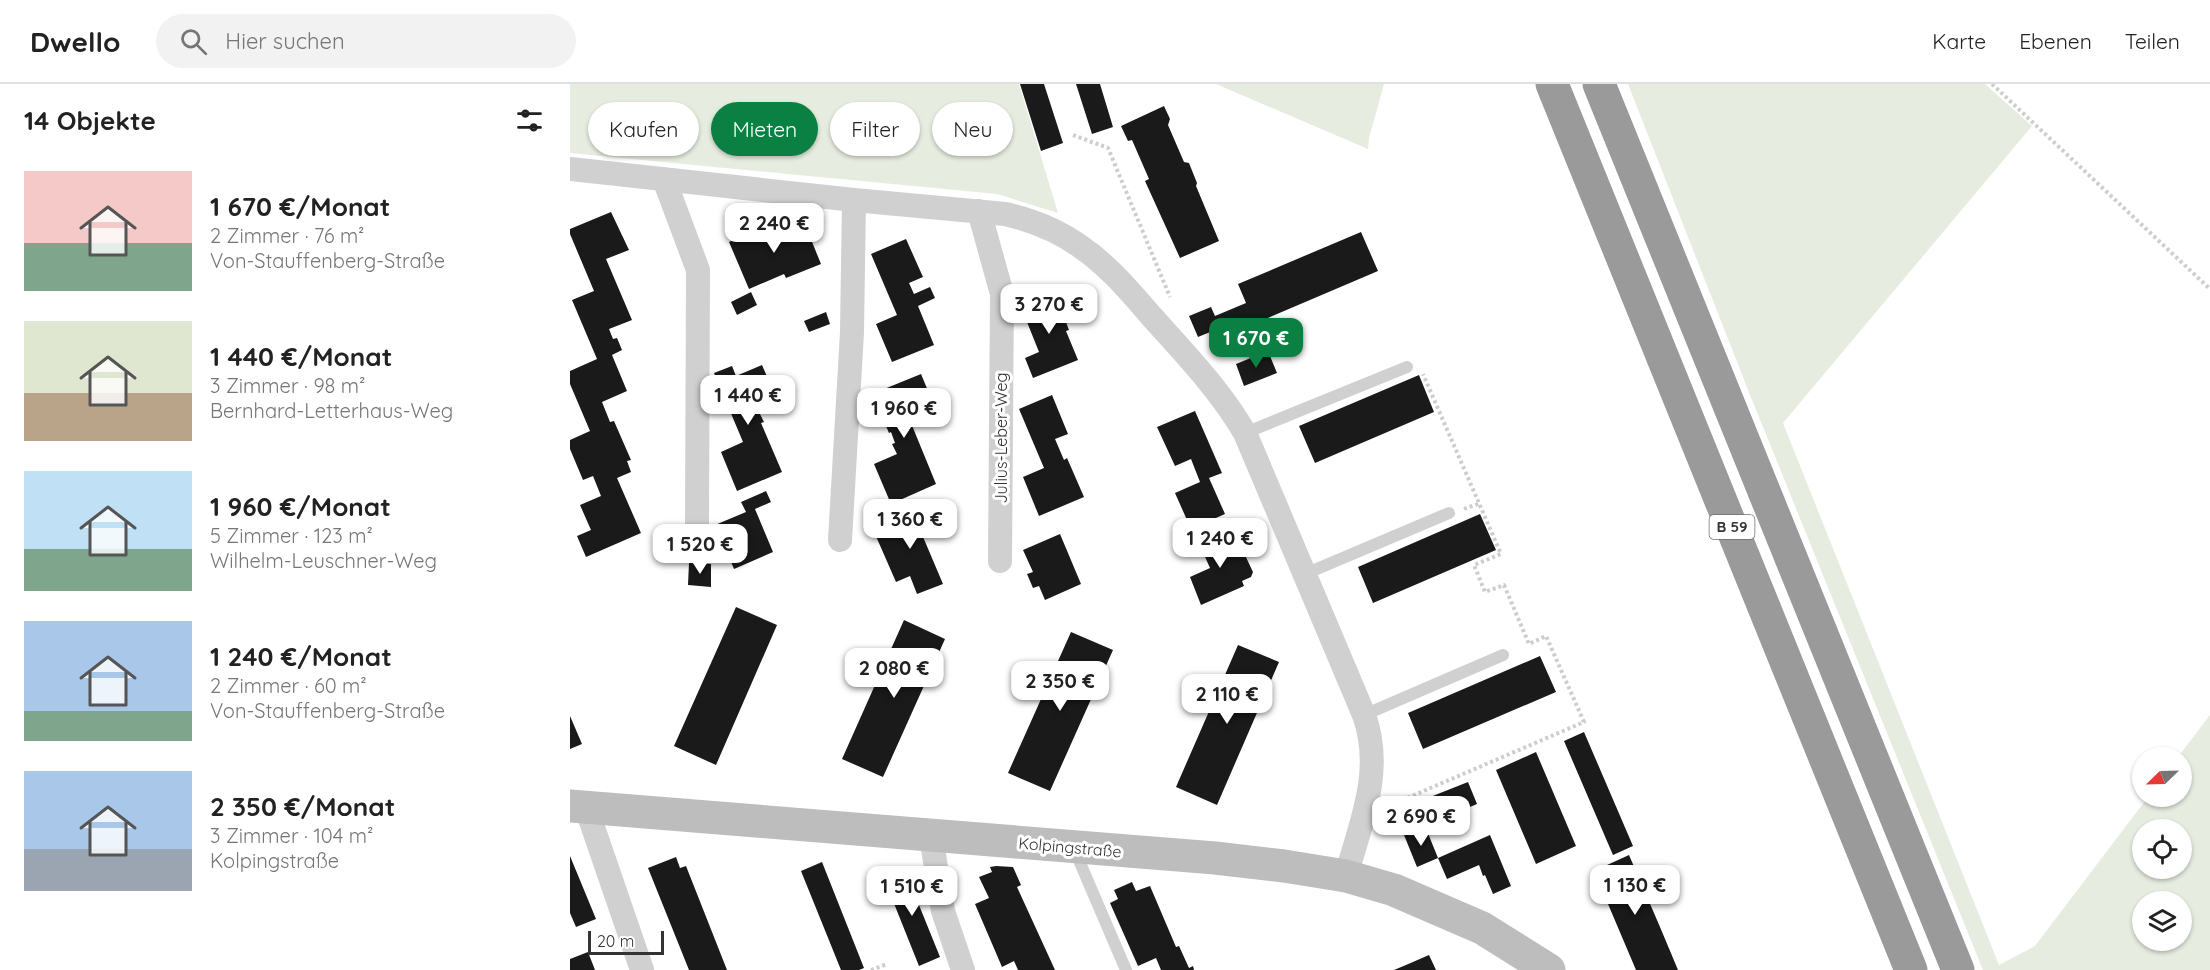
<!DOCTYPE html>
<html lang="de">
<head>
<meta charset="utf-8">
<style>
	:root { --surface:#fff; --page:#f2f2f2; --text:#222; --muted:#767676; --line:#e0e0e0; --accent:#0b8043 }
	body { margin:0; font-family:Quicksand,sans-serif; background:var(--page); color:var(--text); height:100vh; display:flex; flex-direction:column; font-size:22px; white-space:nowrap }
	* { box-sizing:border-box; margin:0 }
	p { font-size:20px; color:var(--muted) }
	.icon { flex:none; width:33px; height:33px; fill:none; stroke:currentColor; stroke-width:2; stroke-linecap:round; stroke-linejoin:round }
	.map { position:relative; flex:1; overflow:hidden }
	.panel { display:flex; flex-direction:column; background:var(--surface); width:570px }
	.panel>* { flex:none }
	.banner { position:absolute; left:18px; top:18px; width:570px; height:54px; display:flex; gap:12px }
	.needle { width:39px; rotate:247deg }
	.buttons { position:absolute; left:1562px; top:663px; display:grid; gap:12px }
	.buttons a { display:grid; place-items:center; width:60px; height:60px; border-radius:50%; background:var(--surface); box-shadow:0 2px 4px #0004; font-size:30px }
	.scale { position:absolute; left:18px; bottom:15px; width:76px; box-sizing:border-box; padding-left:6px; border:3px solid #333; border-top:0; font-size:16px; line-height:21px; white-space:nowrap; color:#333; -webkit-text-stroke:4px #fff; paint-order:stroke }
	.price { position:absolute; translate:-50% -51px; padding:0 14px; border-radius:12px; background:#fff; color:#222; font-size:20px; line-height:39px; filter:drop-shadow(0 2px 3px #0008) }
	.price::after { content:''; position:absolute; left:50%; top:36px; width:18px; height:14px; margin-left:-9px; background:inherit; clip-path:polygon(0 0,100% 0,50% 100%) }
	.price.active { background:var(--accent); color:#fff }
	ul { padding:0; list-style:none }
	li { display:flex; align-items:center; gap:18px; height:150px; padding:0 24px }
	li span { display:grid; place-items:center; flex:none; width:168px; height:120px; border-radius:0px; color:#555 }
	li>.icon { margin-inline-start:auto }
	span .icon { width:72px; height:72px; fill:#fffc; stroke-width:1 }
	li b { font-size:26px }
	h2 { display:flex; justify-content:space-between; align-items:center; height:72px; padding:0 24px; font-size:26px }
	.chip { padding:0 21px; border-radius:27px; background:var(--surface); box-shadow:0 2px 4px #0004; font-size:21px; line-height:54px }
	.chip.active { background:var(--accent); color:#fff }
	header { display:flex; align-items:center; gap:36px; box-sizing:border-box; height:84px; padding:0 30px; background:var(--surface); border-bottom:2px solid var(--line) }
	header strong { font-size:28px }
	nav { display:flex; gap:33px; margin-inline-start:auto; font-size:21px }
	.search { width:420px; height:54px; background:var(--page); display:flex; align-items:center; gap:15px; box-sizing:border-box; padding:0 21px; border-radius:33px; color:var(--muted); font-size:22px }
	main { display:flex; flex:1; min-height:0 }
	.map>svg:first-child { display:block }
	.green { fill:#e6ecdf; fill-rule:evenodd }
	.building { fill:#1a1a1a }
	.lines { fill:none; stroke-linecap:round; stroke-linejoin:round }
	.path { stroke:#cdcdcd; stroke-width:4; stroke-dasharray:3 3; stroke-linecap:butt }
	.lane { stroke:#d0d0d0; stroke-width:12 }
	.street { stroke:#d0d0d0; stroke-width:24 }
	.secondary { stroke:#bdbdbd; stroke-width:33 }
	.highway { stroke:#9a9a9a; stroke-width:33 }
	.labels { text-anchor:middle; stroke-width:6; stroke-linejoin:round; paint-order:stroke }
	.shield { fill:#fff; stroke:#707070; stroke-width:1.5 }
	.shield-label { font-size:15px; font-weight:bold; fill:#333 }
	.street-label { font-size:16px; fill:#333; stroke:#fff }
</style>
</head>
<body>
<header>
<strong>Dwello</strong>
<div class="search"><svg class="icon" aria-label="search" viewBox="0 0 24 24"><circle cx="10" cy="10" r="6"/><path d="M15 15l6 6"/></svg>Hier suchen</div>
<nav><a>Karte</a><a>Ebenen</a><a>Teilen</a></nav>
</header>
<main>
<section class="panel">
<h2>14 Objekte<svg class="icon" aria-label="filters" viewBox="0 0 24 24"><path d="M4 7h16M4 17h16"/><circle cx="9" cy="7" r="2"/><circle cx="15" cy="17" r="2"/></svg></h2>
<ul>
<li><span style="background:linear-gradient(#f6c9c9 60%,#7fa58c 0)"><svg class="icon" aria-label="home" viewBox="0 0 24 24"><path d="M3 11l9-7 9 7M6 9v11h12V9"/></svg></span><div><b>1 670 €/Monat</b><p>2 Zimmer · 76 m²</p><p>Von-Stauffenberg-Straße</p></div></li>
<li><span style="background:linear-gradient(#dfe7d0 60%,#b9a48a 0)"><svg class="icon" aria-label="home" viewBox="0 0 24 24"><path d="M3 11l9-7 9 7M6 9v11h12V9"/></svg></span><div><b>1 440 €/Monat</b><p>3 Zimmer · 98 m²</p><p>Bernhard-Letterhaus-Weg</p></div></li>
<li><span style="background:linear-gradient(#bfe0f5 65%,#7fa58c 0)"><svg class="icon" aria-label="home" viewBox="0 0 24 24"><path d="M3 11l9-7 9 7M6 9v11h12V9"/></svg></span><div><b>1 960 €/Monat</b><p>5 Zimmer · 123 m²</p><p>Wilhelm-Leuschner-Weg</p></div></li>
<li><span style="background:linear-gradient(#a9c7e8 75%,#7fa58c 0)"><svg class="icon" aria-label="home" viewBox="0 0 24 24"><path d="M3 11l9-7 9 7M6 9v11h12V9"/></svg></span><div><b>1 240 €/Monat</b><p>2 Zimmer · 60 m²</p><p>Von-Stauffenberg-Straße</p></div></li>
<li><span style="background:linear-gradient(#a9c7e8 65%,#9aa5b1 0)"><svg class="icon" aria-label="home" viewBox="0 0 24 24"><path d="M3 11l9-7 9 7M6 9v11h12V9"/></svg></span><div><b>2 350 €/Monat</b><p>3 Zimmer · 104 m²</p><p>Kolpingstraße</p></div></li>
</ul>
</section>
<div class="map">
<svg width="1640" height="886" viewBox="0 0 1640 886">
	<rect width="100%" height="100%" fill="#fff"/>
	<!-- green -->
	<path class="green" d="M0 0H449L488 129 427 110 0 69Z
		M646 0H814L799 54 798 65Z
		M1058 0H1415L1462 42 1213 339 1429 881 1465 862 1578 713 1611 712V674L1608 673 1640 631V886H1413L1180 311ZM1572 746H1611V784H1572ZM1572 818H1611V856H1572Z"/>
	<!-- building -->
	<path class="building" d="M450 0H474L493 59 471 67Z
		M506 0H530L543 43 522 50Z
		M594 22 600 35 598 41 614 78 619 79 627 99 626 102 649 157 610 174 575 97 579 95 562 56 558 57 551 42Z
		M41 128 59 166 36 175 62 236 39 245 43 255 47 254 52 266 42 271 57 307 32 318 40 338 44 337 61 376 57 377 61 388 47 394 71 449 16 473 7 452 21 446 10 421 31 412 23 392 13 396 0 365V356L20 347 0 300V287L27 275 2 216 24 207 0 150V145Z
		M234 138 251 180 216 194 214 190 179 205 159 158 194 142 199 153Z
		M791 148 808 187 653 253 650 244 628 253 619 232 641 223 645 232 676 219 668 200Z
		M336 155 353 193 339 199 344 210 360 203 365 214 348 222 364 261 322 278 306 240 327 231 301 170Z
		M482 202 499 246 496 247 508 276 463 294 455 274 469 268 457 238 467 234 458 212Z
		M181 208 187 221 167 231 161 218Z
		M256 228 260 240 239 248 234 237Z
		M698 267 707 289 674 302 666 280Z
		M192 281 202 304 198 306 204 321 189 328 194 338 191 339 212 388 167 407 151 368 173 358 144 289 162 282 166 292Z
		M351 290 361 314 356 316 362 331 341 339 366 400 321 420 304 380 327 370 322 360 325 359 321 348 319 349 302 310Z
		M849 291 864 328 745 379 729 342Z
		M482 311 498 350 485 355 494 376 497 374 514 413 469 432 453 393 474 384 449 325Z
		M625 327 652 389 639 394 655 430 621 445 605 409 630 398 621 375 605 382 587 343Z
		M196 407 201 418 185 425 203 468 164 485 157 468 160 467 156 456 152 457 145 441 176 428 171 418Z
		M356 416 361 427 345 434 373 500 347 510 340 492 326 498 305 450 333 438 328 427Z
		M910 430 926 466 803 519 788 483Z
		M650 445 660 471 669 467 674 469 683 488 681 493 672 497 674 502 631 521 620 493 640 484 627 455Z
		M490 450 511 500 475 516 469 502 463 504 457 490 463 488 453 466Z
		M119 479 141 480V503L118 501Z
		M166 523 207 541 146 681 104 662Z
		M334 536 375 555 313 693 272 675Z
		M501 548 543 566 480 707 438 689Z
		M668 561 709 578 647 721 606 703Z
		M970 572 986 608 853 665 838 629Z
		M0 632 12 660 0 665Z
		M1014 648 1063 762 1043 771 994 657Z
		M966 668 1006 762 966 780 926 686Z
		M898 698 907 720 855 742 845 719Z
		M855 742 868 774 847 783 834 751Z
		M920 751 941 802 923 810 915 791 913 792 909 781 877 795 868 774Z
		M1059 771 1090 843 1108 886H1066L1024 787Z
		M0 772 26 835 6 843 0 829Z
		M106 773 110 784 116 782 157 886H119L78 784Z
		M252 778 294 884 289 886H271L231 787Z
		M426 782 443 783 451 801 447 803 485 886H448L444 877 432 883 405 820 419 814 409 793 422 788 420 783Z
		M334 784 370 873 349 882 313 792Z
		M562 798 566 807 580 802 606 863 609 862 619 884 623 882 624 886H591L586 874 568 882 540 819 548 815 544 806Z
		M18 868 25 886H0V875Z
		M859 871 866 886H824L836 881Z"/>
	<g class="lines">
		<!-- path -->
		<path class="path" d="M1422 0 1640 205
			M503 51 538 64 600 213
			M894 425 910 419
			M821 721 1014 638 976 552 959 560 934 501 915 508 904 481 931 470 853 290
			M301 886 317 880"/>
		<!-- lane -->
		<path class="lane" d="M675 349 837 283
			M735 490 879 429
			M794 631 933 571
			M505 767 556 886"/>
		<!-- street -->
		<path class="street" d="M0 85 284 116 435 130C462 136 489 147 511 163 539 182 561 209 583 234 616 271 650 306 675 349L794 631C814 687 791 738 776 792
			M94 95 128 186 127 441
			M409 127 432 210 430 477
			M270 456 282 248 284 116
			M16 723 72 886
			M361 752 373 827 393 886"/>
		<!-- secondary -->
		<path class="secondary" d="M0 722 645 774 714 782 776 792 824 806 912 844 979 886"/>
		<!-- highway -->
		<path class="highway" d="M982 0 1341 886
			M1029 0 1388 886"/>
	</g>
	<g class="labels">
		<!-- shield labels -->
		<rect class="shield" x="1139.5" y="431" width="45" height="24" rx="4.5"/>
		<g class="shield-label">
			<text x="1162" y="448">B 59</text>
		</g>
		<!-- street labels -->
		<g class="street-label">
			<text transform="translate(431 354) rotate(-90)" y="6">Julius-Leber-Weg</text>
			<text transform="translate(500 763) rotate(5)" y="6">Kolpingstraße</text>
		</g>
	</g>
</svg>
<div class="buttons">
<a><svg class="needle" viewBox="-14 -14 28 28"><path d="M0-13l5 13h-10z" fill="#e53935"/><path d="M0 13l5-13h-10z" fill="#767676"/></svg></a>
<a><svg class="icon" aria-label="locate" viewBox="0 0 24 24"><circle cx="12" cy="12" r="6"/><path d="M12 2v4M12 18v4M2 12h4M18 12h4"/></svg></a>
<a><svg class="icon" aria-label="layers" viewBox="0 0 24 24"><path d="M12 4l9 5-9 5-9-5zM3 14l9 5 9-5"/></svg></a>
</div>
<div class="scale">20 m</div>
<b class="price" style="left:204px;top:170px">2 240 €</b>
<b class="price" style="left:479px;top:251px">3 270 €</b>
<b class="price active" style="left:686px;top:285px">1 670 €</b>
<b class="price" style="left:178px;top:342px">1 440 €</b>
<b class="price" style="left:334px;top:355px">1 960 €</b>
<b class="price" style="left:340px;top:466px">1 360 €</b>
<b class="price" style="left:650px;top:485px">1 240 €</b>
<b class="price" style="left:130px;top:491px">1 520 €</b>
<b class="price" style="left:324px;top:615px">2 080 €</b>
<b class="price" style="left:490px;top:628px">2 350 €</b>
<b class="price" style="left:657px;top:641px">2 110 €</b>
<b class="price" style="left:851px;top:763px">2 690 €</b>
<b class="price" style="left:1065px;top:832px">1 130 €</b>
<b class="price" style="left:342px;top:833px">1 510 €</b>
<div class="banner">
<a class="chip">Kaufen</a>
<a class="chip active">Mieten</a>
<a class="chip">Filter</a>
<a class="chip">Neu</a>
</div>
</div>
</main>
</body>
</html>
